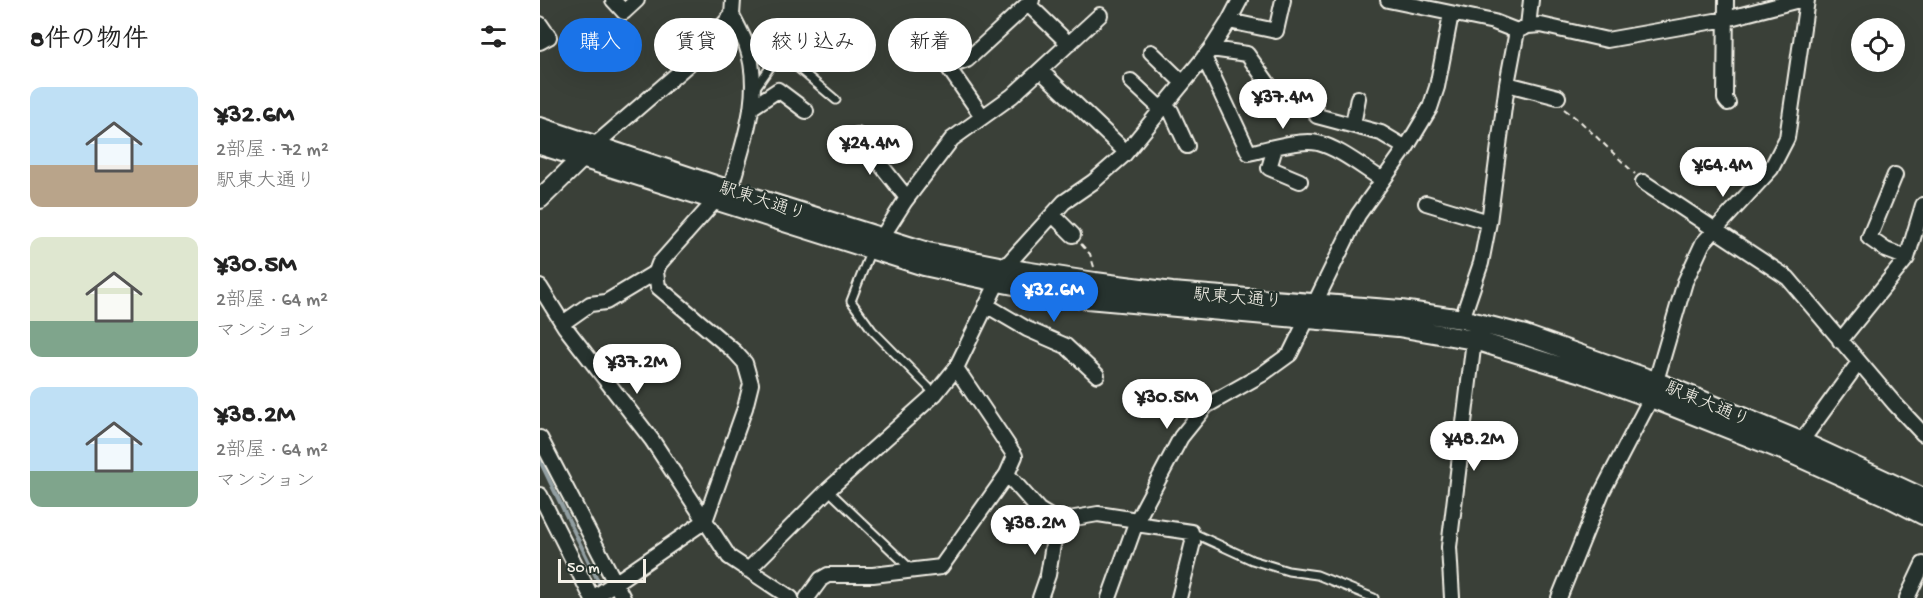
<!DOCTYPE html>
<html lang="ja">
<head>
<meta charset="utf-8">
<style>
	:root { --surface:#fff; --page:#f6f6f6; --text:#222; --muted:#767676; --accent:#1a73e8 }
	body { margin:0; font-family:"Gochi Hand","Klee One",sans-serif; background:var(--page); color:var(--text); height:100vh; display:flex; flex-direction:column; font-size:22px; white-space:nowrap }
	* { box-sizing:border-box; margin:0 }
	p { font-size:20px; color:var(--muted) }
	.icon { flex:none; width:33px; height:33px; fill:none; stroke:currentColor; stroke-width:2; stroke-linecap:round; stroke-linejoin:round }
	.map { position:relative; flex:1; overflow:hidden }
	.side { display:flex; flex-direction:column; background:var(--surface); width:540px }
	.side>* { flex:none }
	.top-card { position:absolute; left:18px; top:18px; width:570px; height:54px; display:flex; gap:12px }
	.buttons { position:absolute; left:1311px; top:18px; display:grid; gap:12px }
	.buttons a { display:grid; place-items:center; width:54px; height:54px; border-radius:50%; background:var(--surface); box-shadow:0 6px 24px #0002; font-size:30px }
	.scale { position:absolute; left:18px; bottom:15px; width:88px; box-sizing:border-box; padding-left:6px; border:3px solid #f4f1e8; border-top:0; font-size:16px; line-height:21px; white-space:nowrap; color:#f4f1e8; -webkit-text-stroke:4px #26332d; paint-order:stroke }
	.price { position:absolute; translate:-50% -51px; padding:0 14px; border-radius:21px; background:#fff; color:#222; font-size:20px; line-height:39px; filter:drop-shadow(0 2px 3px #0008) }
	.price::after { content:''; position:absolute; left:50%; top:36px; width:18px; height:14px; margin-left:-9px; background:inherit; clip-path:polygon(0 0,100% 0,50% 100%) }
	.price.selected { background:var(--accent); color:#fff }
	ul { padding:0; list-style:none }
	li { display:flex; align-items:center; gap:18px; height:150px; padding:0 30px }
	li span { display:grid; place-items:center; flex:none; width:168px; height:120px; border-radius:12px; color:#555 }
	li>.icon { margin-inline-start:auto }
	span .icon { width:72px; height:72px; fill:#fffc; stroke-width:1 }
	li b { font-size:26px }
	h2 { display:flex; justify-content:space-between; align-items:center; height:72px; padding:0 30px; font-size:26px }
	.tag { padding:0 21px; border-radius:27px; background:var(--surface); box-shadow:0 6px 24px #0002; font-size:21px; line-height:54px }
	.tag.selected { background:var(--accent); color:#fff }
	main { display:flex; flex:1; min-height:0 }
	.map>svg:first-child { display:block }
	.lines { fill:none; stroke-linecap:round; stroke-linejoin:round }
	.stream { stroke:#929fa2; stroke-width:4 }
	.lane-casing { stroke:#f4f1e8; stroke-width:11 }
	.street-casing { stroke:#f4f1e8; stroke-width:18 }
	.secondary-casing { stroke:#f4f1e8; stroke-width:22 }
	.path { stroke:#f4f1e8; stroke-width:2; stroke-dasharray:6 4.5; stroke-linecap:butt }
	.lane { stroke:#26332d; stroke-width:7 }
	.street { stroke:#26332d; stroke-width:14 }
	.secondary { stroke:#26332d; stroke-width:18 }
	.labels { text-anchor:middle; stroke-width:4.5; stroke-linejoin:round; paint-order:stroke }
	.street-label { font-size:18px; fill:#f4f1e8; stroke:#26332d }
</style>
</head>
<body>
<main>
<section class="side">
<h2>8件の物件<svg class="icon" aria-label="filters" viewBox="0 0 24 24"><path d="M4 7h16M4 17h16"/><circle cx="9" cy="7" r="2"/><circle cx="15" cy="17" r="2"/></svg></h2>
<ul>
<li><span style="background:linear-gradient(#bfe0f5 65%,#b9a48a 0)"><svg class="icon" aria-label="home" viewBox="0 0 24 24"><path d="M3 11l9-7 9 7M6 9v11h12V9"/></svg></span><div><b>¥32.6M</b><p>2部屋 · 72 m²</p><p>駅東大通り</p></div></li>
<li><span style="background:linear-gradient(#dfe7d0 70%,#7fa58c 0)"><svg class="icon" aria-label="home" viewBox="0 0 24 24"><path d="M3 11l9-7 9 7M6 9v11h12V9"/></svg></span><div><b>¥30.5M</b><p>2部屋 · 64 m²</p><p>マンション</p></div></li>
<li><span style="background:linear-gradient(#bfe0f5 70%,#7fa58c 0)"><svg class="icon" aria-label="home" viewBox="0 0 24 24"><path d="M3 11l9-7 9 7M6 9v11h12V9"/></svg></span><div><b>¥38.2M</b><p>2部屋 · 64 m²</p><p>マンション</p></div></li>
</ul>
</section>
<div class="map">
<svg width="1383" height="598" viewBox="0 0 1383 598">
	<rect width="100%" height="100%" fill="#3a4038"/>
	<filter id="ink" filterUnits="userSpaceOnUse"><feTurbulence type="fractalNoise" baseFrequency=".0167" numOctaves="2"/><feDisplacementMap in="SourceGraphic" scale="12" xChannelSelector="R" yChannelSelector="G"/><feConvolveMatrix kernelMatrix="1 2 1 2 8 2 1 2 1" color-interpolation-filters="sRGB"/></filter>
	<g filter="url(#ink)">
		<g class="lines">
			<!-- stream -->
			<path class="stream" d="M0 461 61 587"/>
			<!-- lane casing -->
			<g class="lane-casing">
				<path id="lane" d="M214 90 238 56 252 63 296 100
					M331 250 311 301 332 330 395 394
					M288 490 372 570
					M651 532 712 560 748 571 777 575 834 598"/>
			</g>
			<!-- street casing -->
			<g class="street-casing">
				<path id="street" d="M73 0 84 12 97 0
					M848 0 954 22 977 31 988 26 1001 25 1067 40 1186 19 1259 0
					M1186 0 1185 99 1188 103
					M488 4 529 44
					M689 21 736 31 743 0
					M0 24 9 37 0 42
					M988 26 991 0
					M380 46 393 58 408 67 427 60 492 0
					M671 49 707 54 737 96 773 94 777 116 841 133 866 148
					M611 52 643 83
					M664 57 709 153C727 149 760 139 778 143 799 148 825 169 843 180
					M408 67 442 116
					M501 71 586 152
					M591 81 621 109
					M967 84 1018 97
					M625 104 631 111 647 146
					M211 108 238 90 266 111
					M813 125 818 98
					M317 135 367 198
					M56 144 151 62 192 15 193 0
					M735 148 729 168 760 181
					M1355 175 1329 238 1346 250 1367 258 1383 205
					M1103 182 1248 278 1354 403 1383 434
					M190 190C203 144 224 92 206 44 202 34 197 25 192 15
					M886 203 949 222
					M513 215 533 235
					M342 237 365 201 412 139 472 96 560 15
					M0 287 25 327 112 440 189 557 251 598
					M446 305 487 329 526 346 557 375
					M922 319 941 263 949 222 967 84 977 31
					M23 323 50 304 66 302 116 272
					M1300 341 1367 258
					M416 368 475 456 467 474 499 510 517 521 558 514 597 520
					M1266 435 1319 362
					M0 438 83 598
					M0 495 52 598
					M596 524 651 532 653 542 639 598
					M208 570 288 490 395 394 416 368 465 267 524 202 553 182 584 155 671 49 689 21 700 0
					M53 598 165 521 205 408 211 384 205 363 195 352 118 287 116 272 119 264 181 194
					M267 598 281 579 288 575H333L401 567 467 474
					M500 598 508 575 517 521
					M569 598 597 520 641 437 666 406 721 375 750 354 818 215 866 148 890 108 897 87 911 14
					M912 598 909 547 934 340
					M1019 598 1062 492 1111 398 1145 282 1163 243 1231 169 1247 138 1267 0
					M1367 598 1383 564"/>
			</g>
			<!-- secondary casing -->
			<g class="secondary-casing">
				<path id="secondary" d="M0 127 190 190 388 252 484 271 555 282 632 292 861 310 922 319 985 335 1115 381 1258 440 1383 498
					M0 145 384 266 458 282 547 299 858 327 934 340 1042 373 1111 398 1252 454 1346 496 1383 515
					M0 199 46 154"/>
			</g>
			<!-- path -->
			<path class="path" d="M1024 109 1041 122 1095 174
				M541 244 550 254 554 267"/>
			<!-- lane -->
			<use href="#lane" class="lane"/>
			<!-- street -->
			<use href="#street" class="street"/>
			<!-- secondary -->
			<use href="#secondary" class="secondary"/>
		</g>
	</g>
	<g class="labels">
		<!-- street labels -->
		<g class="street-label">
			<text transform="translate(223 200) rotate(18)" y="6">駅東大通り</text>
			<text transform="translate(698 297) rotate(5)" y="6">駅東大通り</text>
			<text transform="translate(1168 403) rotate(23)" y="6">駅東大通り</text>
		</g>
	</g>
</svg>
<div class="buttons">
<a><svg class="icon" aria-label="locate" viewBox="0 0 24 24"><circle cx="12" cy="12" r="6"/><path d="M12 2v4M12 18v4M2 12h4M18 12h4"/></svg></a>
</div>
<div class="scale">50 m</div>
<b class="price" style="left:743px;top:130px">¥37.4M</b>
<b class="price" style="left:330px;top:176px">¥24.4M</b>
<b class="price" style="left:1183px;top:198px">¥64.4M</b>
<b class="price selected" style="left:514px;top:323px">¥32.6M</b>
<b class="price" style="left:97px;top:395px">¥37.2M</b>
<b class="price" style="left:627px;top:430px">¥30.5M</b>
<b class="price" style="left:934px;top:472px">¥48.2M</b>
<b class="price" style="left:495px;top:556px">¥38.2M</b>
<div class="top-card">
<a class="tag selected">購入</a>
<a class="tag">賃貸</a>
<a class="tag">絞り込み</a>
<a class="tag">新着</a>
</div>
</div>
</main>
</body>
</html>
